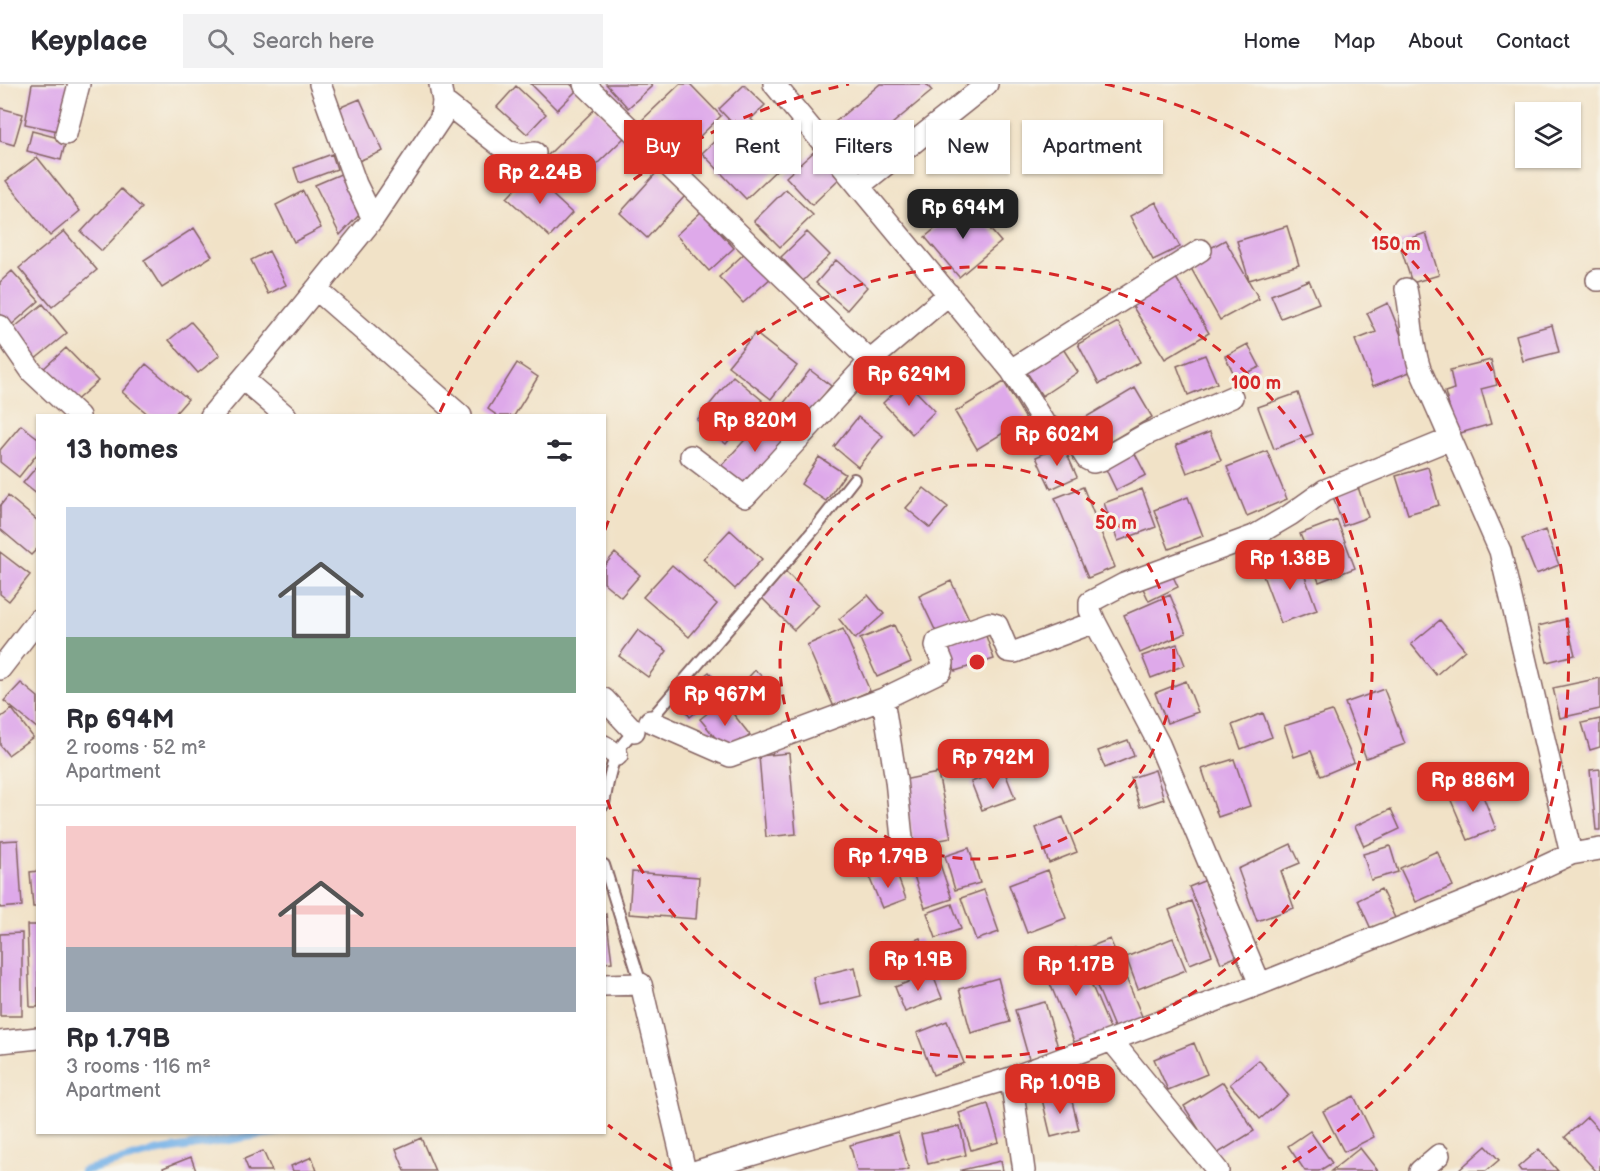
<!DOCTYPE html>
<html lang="en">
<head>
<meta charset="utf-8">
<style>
	:root { --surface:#fff; --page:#f2f2f3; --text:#2b2b33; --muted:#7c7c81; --line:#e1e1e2; --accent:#d93025 }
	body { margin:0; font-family:"Balsamiq Sans",sans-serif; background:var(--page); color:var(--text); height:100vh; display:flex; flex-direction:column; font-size:22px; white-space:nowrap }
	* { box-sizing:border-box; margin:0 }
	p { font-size:20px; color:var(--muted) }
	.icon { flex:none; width:33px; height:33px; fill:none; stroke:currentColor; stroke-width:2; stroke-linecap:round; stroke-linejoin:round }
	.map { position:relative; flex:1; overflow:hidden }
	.drawer { position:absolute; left:36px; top:330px; width:570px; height:720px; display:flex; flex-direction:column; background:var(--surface); border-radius:0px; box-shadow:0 2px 4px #0004 }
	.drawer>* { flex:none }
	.banner { position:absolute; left:624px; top:36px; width:570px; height:54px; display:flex; gap:12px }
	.buttons { position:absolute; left:1515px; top:18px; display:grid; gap:12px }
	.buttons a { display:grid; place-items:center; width:66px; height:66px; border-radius:0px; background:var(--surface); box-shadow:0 2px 4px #0004; font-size:30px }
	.price { position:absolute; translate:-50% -51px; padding:0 14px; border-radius:12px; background:var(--accent); color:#fff; font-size:20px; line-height:39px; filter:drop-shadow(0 2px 3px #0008) }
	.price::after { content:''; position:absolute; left:50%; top:36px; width:18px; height:14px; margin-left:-9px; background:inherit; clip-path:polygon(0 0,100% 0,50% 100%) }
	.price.active { background:#222; color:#fff }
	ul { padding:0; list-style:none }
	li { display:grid; align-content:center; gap:12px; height:318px; padding:0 30px }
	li+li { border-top:2px solid var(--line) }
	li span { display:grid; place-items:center; height:186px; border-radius:0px; color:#555 }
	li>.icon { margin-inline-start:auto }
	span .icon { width:108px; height:108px; fill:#fffc; stroke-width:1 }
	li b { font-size:26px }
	h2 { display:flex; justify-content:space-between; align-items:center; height:72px; padding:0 30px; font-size:26px }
	.pill { padding:0 21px; border-radius:0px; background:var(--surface); box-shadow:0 2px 4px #0004; font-size:21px; line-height:54px }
	.pill.active { background:var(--accent); color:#fff }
	header { display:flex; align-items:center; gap:36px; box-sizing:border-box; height:84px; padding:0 30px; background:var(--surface); border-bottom:2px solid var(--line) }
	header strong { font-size:28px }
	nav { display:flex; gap:33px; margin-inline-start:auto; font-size:21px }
	.search { width:420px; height:54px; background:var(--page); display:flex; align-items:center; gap:15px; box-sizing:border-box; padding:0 21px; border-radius:0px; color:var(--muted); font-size:22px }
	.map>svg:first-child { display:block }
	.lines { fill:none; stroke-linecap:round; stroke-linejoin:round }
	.stream { stroke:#77b2e8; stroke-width:8 }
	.building { fill:#dea9ea }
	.service-casing { stroke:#846362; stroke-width:14 }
	.minor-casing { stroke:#846362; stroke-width:24 }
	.service { stroke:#fff; stroke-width:10 }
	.minor { stroke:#fff; stroke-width:21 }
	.ring { fill:none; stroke:#d62828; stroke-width:3; stroke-dasharray:10 8 }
	.centre { fill:#d62828; stroke:#f7f3e8; stroke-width:3 }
	.ring-label { font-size:18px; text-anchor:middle; font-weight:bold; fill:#d62828; stroke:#f7f3e8; stroke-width:6; stroke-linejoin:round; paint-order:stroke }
</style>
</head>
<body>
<header>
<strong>Keyplace</strong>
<div class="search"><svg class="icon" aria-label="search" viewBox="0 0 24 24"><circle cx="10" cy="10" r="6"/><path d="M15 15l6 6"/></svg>Search here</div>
<nav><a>Home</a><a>Map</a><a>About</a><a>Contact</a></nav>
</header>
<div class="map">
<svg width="1600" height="1087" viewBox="0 0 1600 1087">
	<rect width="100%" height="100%" fill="#f7f3e8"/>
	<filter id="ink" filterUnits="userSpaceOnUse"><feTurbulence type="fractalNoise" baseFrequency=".0167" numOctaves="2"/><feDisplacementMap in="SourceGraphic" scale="12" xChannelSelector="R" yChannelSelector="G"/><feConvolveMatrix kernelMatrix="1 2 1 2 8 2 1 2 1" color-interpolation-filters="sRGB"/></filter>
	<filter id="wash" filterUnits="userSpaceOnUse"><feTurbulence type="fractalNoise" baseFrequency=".008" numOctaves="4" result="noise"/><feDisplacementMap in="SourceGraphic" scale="24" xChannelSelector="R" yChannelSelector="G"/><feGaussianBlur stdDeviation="1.35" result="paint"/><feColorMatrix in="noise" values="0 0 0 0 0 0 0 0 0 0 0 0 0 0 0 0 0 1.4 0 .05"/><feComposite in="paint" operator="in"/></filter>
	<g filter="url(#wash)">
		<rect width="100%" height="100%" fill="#f1e2c7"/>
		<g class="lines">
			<!-- stream -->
			<path class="stream" d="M83 1087 154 1068 277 1048"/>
		</g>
		<g id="blocks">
			<!-- building -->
			<path class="building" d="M32 0H73L63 48 25 40Z
				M531 0H570L577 6 557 26Z
				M606 0H651L652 2 628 24Z
				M680 0H690L721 32 675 76 639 39Z
				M880 0H926L932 7 853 72 829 43Z
				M744 1 765 21 751 35 789 74 746 115 702 69 733 40 719 25Z
				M516 2 546 30 527 50 497 23Z
				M360 15 383 67 356 78 334 26Z
				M0 24 23 30 14 61 0 57Z
				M596 24 625 53 572 104 543 76Z
				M32 47 66 56 61 76 27 67Z
				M818 64 843 91 812 121 786 93Z
				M332 70 337 85 299 99 294 84Z
				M37 73 80 127 50 152 6 97Z
				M658 87 685 112 647 154 620 129Z
				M343 89 360 130 340 151 315 101Z
				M530 90 572 129 550 153 507 114Z
				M121 105 142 124 102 167 81 148Z
				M786 105 813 131 780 163 754 137Z
				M303 107 321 144 294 158 276 121Z
				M967 118 1001 158 959 193 925 153Z
				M1156 118 1180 163 1153 176 1130 132Z
				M701 128 734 164 709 187 676 151Z
				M1287 142 1299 181 1249 196 1237 157Z
				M194 144 212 172 162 204 144 176Z
				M64 147 97 186 52 223 19 184Z
				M807 148 830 171 803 197 781 173Z
				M1426 149 1439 191 1412 199 1399 158Z
				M1225 156 1259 215 1220 236 1187 177Z
				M269 167 286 201 268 210 251 176Z
				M747 167 772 193 743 219 719 193Z
				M836 176 867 203 847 226 816 199Z
				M12 187 39 217 9 243 0 234V198Z
				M1173 189 1209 249 1165 275 1128 215Z
				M1309 196 1319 219 1281 234 1271 211Z
				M1388 219 1415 286 1373 302 1355 256 1376 248 1367 229Z
				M43 220 67 249 34 276 10 247Z
				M191 238 220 271 198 289 169 256Z
				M1118 238 1140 278 1099 300 1078 260Z
				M1552 241 1559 268 1523 277 1516 251Z
				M755 249 797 282 771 315 728 282Z
				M1060 260 1078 288 1042 312 1024 284Z
				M1248 260 1260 283 1236 294 1225 272Z
				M66 264 98 297 73 319 42 286Z
				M1205 271 1217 299 1188 311 1177 282Z
				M1491 276 1497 301 1481 305 1491 340 1457 350 1445 308 1454 305 1450 286Z
				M517 279 538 293 514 332H498L488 325Z
				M146 280 188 315 173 332H150L122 308Z
				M810 286 831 302 792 351 771 335Z
				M733 292 762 316 726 360 697 336Z
				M906 297 935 327 912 350 883 319Z
				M1004 298 1026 335 977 365 955 328Z
				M1135 304 1152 333 1088 371 1071 342Z
				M1298 309 1313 350 1274 365 1258 323Z
				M858 333 883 352 858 383 834 363Z
				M765 334 788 355 745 404 721 382Z
				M21 341 38 354V369L19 393 0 378V366Z
				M1210 348 1221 376 1187 389 1176 361Z
				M1063 361 1077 393 1051 405 1036 373Z
				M1132 364 1146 391 1116 406 1103 379Z
				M1267 367 1287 415 1247 432 1227 383Z
				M819 373 845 390 826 417 801 400Z
				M38 381V411L23 399Z
				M1428 383 1439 421 1408 430 1396 392Z
				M1083 403 1115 483 1088 494 1055 414Z
				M1358 403 1368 433 1343 442 1333 412Z
				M924 404 948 423 930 444 906 424Z
				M1142 405 1156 443 1118 457 1104 419Z
				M8 412 38 437V464L31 471 0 445V422Z
				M1188 413 1203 452 1169 465 1154 426Z
				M1337 436 1355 484 1319 498 1300 450Z
				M730 446 762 475 735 505 703 475Z
				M1545 446 1559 481 1536 490 1522 455Z
				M0 468 30 491 9 517 0 510Z
				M615 469 640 491 621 513 604 499V482Z
				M1299 476 1317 526 1281 539 1262 489Z
				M672 481 717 520 689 553 643 513Z
				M1170 486 1178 503 1149 517 1141 500Z
				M786 488 819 521 794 546 761 513Z
				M951 497 970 537 938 552 919 512Z
				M868 511 884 530 855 555 839 535Z
				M1170 511 1186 549 1140 569 1124 531Z
				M1566 535 1575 571 1547 578 1538 542Z
				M1440 536 1465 566 1436 591 1411 560Z
				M894 541 911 578 877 593 860 555Z
				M843 545 870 607 834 623 807 561Z
				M638 546 667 567 648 593 619 572Z
				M984 546 994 575 955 587 946 558Z
				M1177 560 1185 581 1151 594 1142 572Z
				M755 586 779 609 761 630 736 607Z
				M709 588 724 606 690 633 676 614Z
				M1600 594V625L1560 634 1553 604Z
				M1186 597 1198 628 1167 639 1155 609Z
				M21 599 38 613V645L4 617Z
				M1384 605 1405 660 1366 674 1345 619Z
				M723 617 750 651 728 669 700 635Z
				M12 625 33 653 8 671 0 661V634Z
				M1332 627 1354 678 1321 692 1311 667 1294 673 1284 642Z
				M1263 629 1272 653 1241 665 1232 641Z
				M1600 635V663L1590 666 1582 639Z
				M1128 656 1134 672 1105 684 1098 667Z
				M789 669 796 750 766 753 759 672Z
				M1234 675 1250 722 1218 733 1202 685Z
				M1600 685V746H1596L1590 686Z
				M1004 686 1015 714 982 726 971 698Z
				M1155 686 1164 715 1140 723 1131 694Z
				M938 689 951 754 914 761 903 696Z
				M1479 702 1496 745 1468 756 1450 714Z
				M1391 725 1400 745 1364 762 1355 742Z
				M1063 733 1077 768 1049 779 1036 744Z
				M18 756 22 822 0 824V757Z
				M1291 760 1300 779 1281 787 1294 824 1257 837 1238 785Z
				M1390 762 1398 788 1371 796 1363 770Z
				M969 764 980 799 955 806 945 772Z
				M1437 767 1453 802 1416 818 1400 784Z
				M940 780 952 815 925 824 913 789Z
				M895 785 906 815 882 824 870 795Z
				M1048 786 1066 834 1027 849 1009 801Z
				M38 787V823H33L30 788Z
				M632 788 699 793 696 835 629 830Z
				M1211 794 1243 870 1221 879 1189 803Z
				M1381 805 1395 834 1371 845 1358 816Z
				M984 806 999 848 976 856 961 814Z
				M1191 817 1212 871 1190 880 1169 826Z
				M952 820 961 845 936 854 927 829Z
				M606 830 612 878 604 879V831Z
				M27 841H38V923H30Z
				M22 849V932H0V850Z
				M920 854 928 876 893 889 885 868Z
				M1173 854 1186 886 1138 905 1126 873Z
				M1110 855 1144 937 1116 948 1082 866Z
				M1076 864 1111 947 1076 962 1041 878Z
				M855 883 861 912 819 922 813 893Z
				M932 889 942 914 905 928 895 903Z
				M998 894 1010 938 971 949 959 905Z
				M1045 918 1059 967 1029 975 1015 926Z
				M947 937 964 979 933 991 917 949Z
				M1194 959 1207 990 1168 1006 1154 975Z
				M1259 976 1288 1011 1260 1035 1230 1000Z
				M1223 998 1254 1047 1215 1071 1184 1022Z
				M1070 1009 1079 1046 1051 1053 1042 1015Z
				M1354 1012 1374 1053 1344 1068 1323 1027Z
				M988 1020 999 1058 971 1066 959 1029Z
				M1587 1033 1600 1047V1087H1596L1565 1053Z
				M960 1042 966 1071 928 1080 921 1050Z
				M1310 1047 1332 1079 1319 1087H1305L1288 1062Z
				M898 1048 909 1085 901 1087H857L850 1061Z
				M421 1054 435 1087H405L396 1065Z
				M1486 1062 1499 1076 1486 1087H1458Z
				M1360 1064 1378 1087H1331Z
				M1539 1065 1558 1087H1521L1518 1083Z
				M263 1067 272 1087H249L244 1075Z
				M191 1073 196 1087H164L163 1084Z
				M312 1073 317 1087H293L291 1082Z
				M1001 1077 1003 1087H961V1086Z"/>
		</g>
	</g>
	<g filter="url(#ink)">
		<use href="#blocks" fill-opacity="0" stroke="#846362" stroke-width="1.5"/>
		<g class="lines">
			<!-- service casing -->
			<g class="service-casing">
				<path id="service" d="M649 637 817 442 854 395
					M604 720C609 692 612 665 636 646
					M604 781 641 900"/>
			</g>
			<!-- minor casing -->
			<g class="minor-casing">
				<path id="minor" d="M320 0 356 100 373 135
					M584 0 870 277
					M774 0 1011 286 1201 166
					M443 17 507 67 522 71 535 69
					M66 50 79 0
					M859 102 987 0
					M1597 196H1600
					M316 205 461 332
					M1406 205C1412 233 1411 259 1420 285L1500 467 1571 770
					M0 242 32 288 79 332
					M1011 286 1044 339 1055 347 1073 353 1087 375 1093 378 1101 376 1147 350 1232 313
					M243 295 286 332
					M211 332 265 268 373 135 441 34 443 17 440 0
					M691 372 745 413 870 277 949 210
					M0 585 38 536
					M604 615 634 647
					M883 615 896 696 903 764
					M650 637 730 672 883 615 941 587 943 579 936 562 937 558 990 539 997 541 1008 567 1015 568 1095 538
					M604 662 617 671
					M1260 900 1159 660 1095 538 1090 526V518L1124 500 1254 452 1290 431 1325 406 1450 355
					M604 901 641 900 685 1087
					M1112 957 1218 1087
					M0 958 38 954
					M1011 994 1024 1087
					M697 1087 1011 994 1260 900 1487 809 1571 770 1600 765
					M1420 1087 1439 1071"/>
			</g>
			<!-- service -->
			<use href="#service" class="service"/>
			<!-- minor -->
			<use href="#minor" class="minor"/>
		</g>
	</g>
	<!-- distance rings -->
	<g class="ring">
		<circle cx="977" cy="578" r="197"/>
		<path d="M605 446A395 395 0 1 1 605 710"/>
		<path d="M672 1085A592 592 0 0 1 608 1041M440 328A592 592 0 0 1 849 0M1105 0A592 592 0 0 1 1282 1085"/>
	</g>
	<circle cx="977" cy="578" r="9" class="centre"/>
	<g class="ring-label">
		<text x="1396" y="166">150 m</text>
		<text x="1256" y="305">100 m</text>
		<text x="1116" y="445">50 m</text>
	</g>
</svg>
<div class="buttons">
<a><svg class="icon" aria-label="layers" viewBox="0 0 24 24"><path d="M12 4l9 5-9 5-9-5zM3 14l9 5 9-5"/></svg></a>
</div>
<b class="price" style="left:540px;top:121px">Rp 2.24B</b>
<b class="price active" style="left:963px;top:156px">Rp 694M</b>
<b class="price" style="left:909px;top:323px">Rp 629M</b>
<b class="price" style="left:755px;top:369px">Rp 820M</b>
<b class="price" style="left:1057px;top:383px">Rp 602M</b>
<b class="price" style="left:1290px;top:507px">Rp 1.38B</b>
<b class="price" style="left:725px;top:643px">Rp 967M</b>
<b class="price" style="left:993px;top:706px">Rp 792M</b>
<b class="price" style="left:1473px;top:729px">Rp 886M</b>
<b class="price" style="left:888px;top:805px">Rp 1.79B</b>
<b class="price" style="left:918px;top:908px">Rp 1.9B</b>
<b class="price" style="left:1076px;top:913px">Rp 1.17B</b>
<b class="price" style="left:1060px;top:1031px">Rp 1.09B</b>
<div class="banner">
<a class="pill active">Buy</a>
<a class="pill">Rent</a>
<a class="pill">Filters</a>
<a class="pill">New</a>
<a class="pill">Apartment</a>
</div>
<section class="drawer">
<h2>13 homes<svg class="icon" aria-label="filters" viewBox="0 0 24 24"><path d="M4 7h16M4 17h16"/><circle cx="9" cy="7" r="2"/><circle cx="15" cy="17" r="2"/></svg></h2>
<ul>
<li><span style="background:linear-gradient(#c9d6e8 70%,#7fa58c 0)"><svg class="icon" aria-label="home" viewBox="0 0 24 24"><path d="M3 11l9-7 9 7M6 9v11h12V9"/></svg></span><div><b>Rp 694M</b><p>2 rooms · 52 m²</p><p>Apartment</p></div></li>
<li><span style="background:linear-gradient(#f6c9c9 65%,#9aa5b1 0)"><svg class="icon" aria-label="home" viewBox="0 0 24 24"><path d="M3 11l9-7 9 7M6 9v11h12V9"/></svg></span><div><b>Rp 1.79B</b><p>3 rooms · 116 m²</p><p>Apartment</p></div></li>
</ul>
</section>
</div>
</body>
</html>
